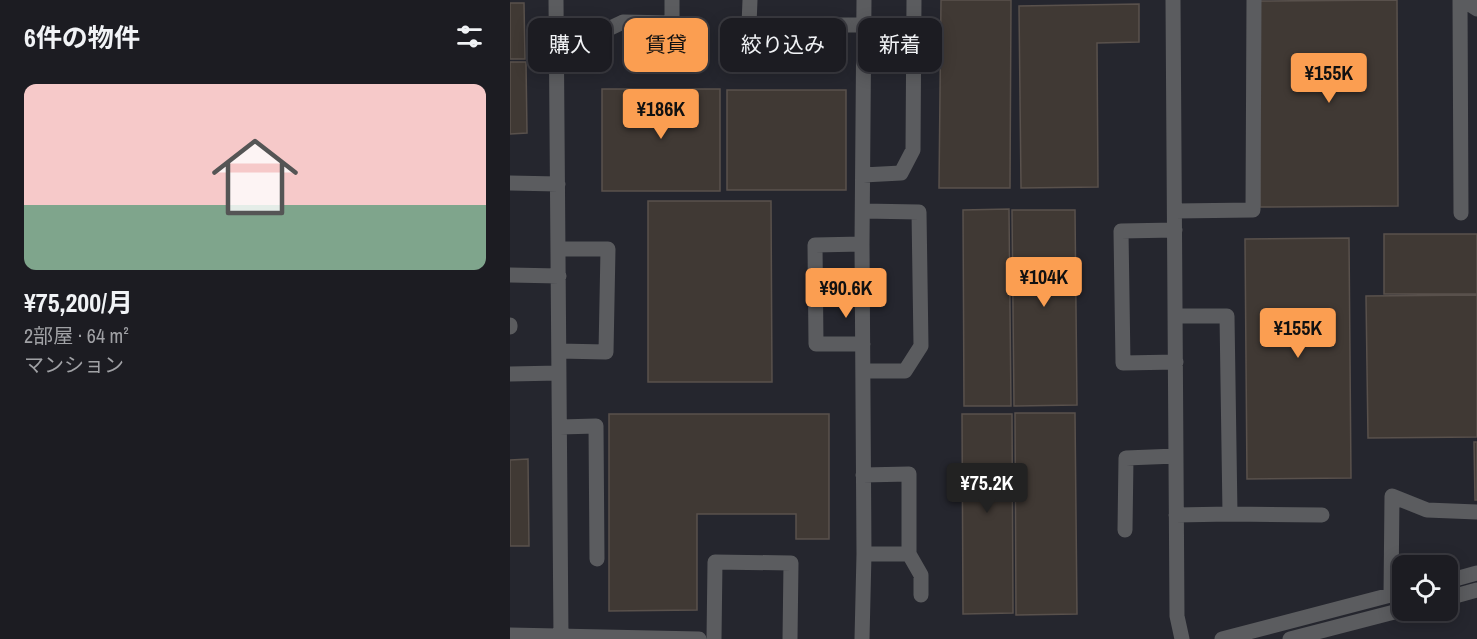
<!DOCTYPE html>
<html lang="ja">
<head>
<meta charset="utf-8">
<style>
	:root { --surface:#1c1c22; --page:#25252a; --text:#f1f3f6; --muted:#a0a1a5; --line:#3a3a40; --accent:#fb9e51 }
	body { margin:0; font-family:"Archivo Narrow","Noto Sans JP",sans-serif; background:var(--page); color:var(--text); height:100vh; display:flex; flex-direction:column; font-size:22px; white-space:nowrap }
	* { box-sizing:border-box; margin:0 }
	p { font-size:20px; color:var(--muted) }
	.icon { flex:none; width:33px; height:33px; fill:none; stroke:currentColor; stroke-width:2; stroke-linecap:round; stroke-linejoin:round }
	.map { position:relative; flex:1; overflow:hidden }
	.drawer { display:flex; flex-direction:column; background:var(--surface); width:510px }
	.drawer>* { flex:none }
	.hud { position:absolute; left:18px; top:18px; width:570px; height:54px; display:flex; gap:12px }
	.fabs { position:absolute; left:882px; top:555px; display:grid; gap:12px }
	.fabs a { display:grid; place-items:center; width:66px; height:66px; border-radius:12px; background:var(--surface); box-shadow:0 3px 15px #0003,0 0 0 2px var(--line); font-size:30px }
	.price { position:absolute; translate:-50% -51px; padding:0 14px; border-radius:6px; background:var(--accent); color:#111; font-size:20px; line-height:39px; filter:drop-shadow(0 2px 3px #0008) }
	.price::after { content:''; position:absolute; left:50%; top:36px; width:18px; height:14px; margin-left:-9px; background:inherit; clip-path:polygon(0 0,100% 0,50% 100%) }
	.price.current { background:#222; color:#fff }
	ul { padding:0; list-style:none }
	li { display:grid; align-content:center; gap:12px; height:318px; padding:0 24px }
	li span { display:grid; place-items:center; height:186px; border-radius:12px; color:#555 }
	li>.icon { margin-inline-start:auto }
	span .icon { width:108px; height:108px; fill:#fffc; stroke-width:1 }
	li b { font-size:26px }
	h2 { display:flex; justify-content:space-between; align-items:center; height:72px; padding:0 24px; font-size:26px }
	.chip { padding:0 21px; border-radius:12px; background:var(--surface); box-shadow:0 3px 15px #0003,0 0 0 2px var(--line); font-size:21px; line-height:54px }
	.chip.current { background:var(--accent); color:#111 }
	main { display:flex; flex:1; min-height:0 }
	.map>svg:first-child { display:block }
	.building { fill:#403934; stroke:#59514c; stroke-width:1.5 }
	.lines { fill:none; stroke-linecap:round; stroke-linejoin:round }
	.minor { stroke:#5b5c5f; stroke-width:15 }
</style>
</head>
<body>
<main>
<section class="drawer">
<h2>6件の物件<svg class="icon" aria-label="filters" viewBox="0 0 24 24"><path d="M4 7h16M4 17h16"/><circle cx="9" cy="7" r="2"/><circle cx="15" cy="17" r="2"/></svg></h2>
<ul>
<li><span style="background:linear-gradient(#f6c9c9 65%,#7fa58c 0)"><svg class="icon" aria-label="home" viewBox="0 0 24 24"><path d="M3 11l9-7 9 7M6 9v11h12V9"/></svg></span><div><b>¥75,200/月</b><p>2部屋 · 64 m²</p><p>マンション</p></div></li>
</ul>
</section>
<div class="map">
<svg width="967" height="639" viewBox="0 0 967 639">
	<rect width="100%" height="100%" fill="#25262e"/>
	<!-- building -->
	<path class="building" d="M431 0H501L500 188H429Z
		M887 0 888 206 750 207 749 1Z
		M0 3H14L15 59H0Z
		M629 4V42L587 43 588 187 511 188 509 6Z
		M0 62H16L17 133 0 134Z
		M92 89H210V191H92Z
		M217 90H336V190H217Z
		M138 201H261L262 382H138Z
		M499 209 501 406H454L453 210Z
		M502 210H565L567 405 504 406Z
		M874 234H967V294H874Z
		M839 238 841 478 737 479 735 239Z
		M967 295V437L858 438 856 296Z
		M505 413H565L567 614 506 615Z
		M99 414H319V539H286V514H187V610L99 611Z
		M452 414H502L503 613 453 614Z
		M964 442H967V500H965Z
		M18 459 19 546H0V460Z"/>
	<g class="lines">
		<!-- minor -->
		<path class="minor" d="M46 0 51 639
			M240 0 239 25H353
			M663 0 667 616 672 639
			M950 0 951 213
			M953 0 967 9
			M47 32H92L113 22 162 23V0
			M353 175 391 173 403 150 404 0
			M0 183 48 184
			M353 211 409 212 411 346 395 371H353
			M665 211 743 210 744 0
			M665 230 611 231 613 363 666 362
			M352 244 305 245 306 344H353
			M48 249H98L96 352 49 351
			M0 275 49 276
			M665 316H717L720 514 666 515
			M0 327V325
			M0 374 49 373
			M50 427 86 426 87 559
			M353 475 399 474V554L411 575V595
			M720 514 812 515
			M615 530 616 458 666 456
			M354 554H399
			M938 581 967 573
			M881 595 882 496 917 510 967 512
			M938 598 967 590
			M0 635 189 639
			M204 639 205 562 281 563 280 639
			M352 639 354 554 352 244 354 0
			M712 639 892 592
			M780 639 892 610"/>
	</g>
</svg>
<div class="fabs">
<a><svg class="icon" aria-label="locate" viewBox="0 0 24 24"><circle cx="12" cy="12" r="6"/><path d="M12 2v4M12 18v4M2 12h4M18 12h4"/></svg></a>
</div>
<b class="price" style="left:819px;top:104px">¥155K</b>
<b class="price" style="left:151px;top:140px">¥186K</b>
<b class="price" style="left:534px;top:308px">¥104K</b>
<b class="price" style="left:336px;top:319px">¥90.6K</b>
<b class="price" style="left:788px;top:359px">¥155K</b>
<b class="price current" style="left:477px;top:514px">¥75.2K</b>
<div class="hud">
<a class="chip">購入</a>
<a class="chip current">賃貸</a>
<a class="chip">絞り込み</a>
<a class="chip">新着</a>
</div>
</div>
</main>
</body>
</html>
